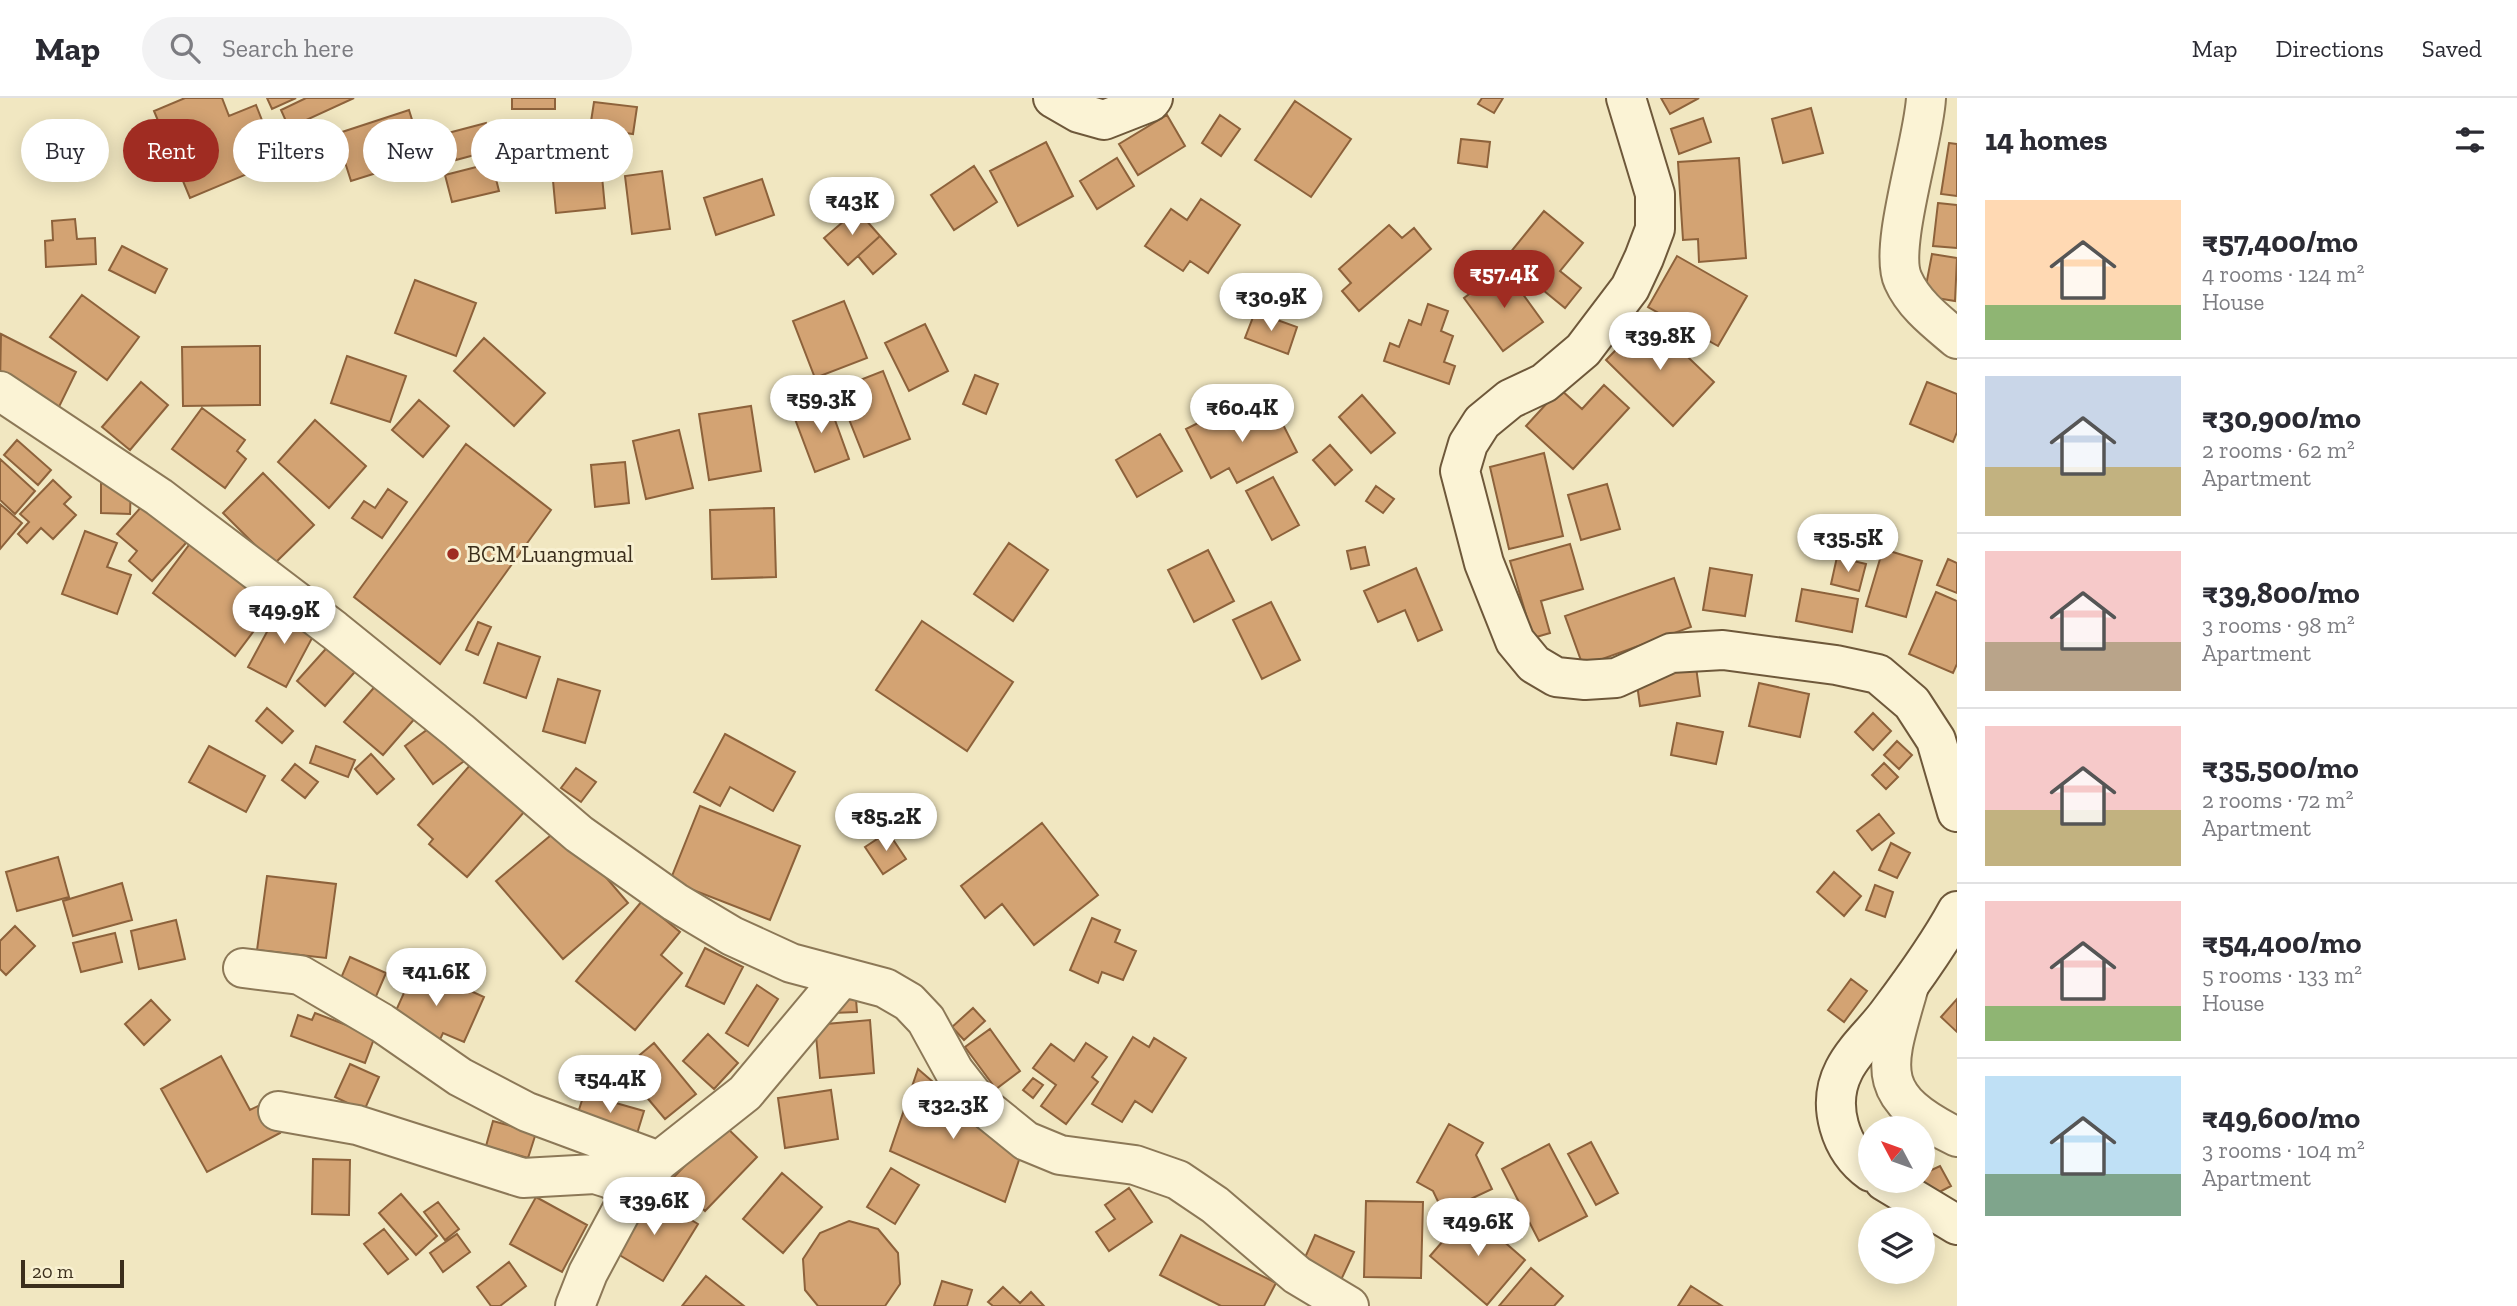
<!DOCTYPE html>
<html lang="en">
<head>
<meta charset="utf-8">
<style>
	:root { --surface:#fff; --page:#f2f2f3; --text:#2b2b33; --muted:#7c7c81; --line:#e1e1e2; --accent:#a02c22 }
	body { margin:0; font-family:"Zilla Slab",serif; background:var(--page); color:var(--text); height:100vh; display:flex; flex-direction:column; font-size:26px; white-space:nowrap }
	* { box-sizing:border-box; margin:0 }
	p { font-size:23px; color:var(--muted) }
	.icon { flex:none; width:38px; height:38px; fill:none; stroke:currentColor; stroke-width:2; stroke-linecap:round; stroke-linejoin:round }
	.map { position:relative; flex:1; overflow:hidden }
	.sheet { display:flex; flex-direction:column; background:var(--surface); width:560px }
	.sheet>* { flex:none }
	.banner { position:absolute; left:21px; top:21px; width:665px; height:63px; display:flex; gap:14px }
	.needle { width:46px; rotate:311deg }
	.controls { position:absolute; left:1858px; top:1018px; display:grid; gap:14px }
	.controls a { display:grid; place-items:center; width:77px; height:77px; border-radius:50%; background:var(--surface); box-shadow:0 4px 18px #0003; font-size:35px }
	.scale { position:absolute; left:21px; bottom:18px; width:103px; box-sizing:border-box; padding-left:7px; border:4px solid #3b2e1c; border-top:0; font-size:19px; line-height:24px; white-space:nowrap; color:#3b2e1c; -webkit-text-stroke:5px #f8f0d1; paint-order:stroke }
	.price { position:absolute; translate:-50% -60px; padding:0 16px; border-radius:24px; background:#fff; color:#222; font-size:23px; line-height:46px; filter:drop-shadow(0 2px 4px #0008) }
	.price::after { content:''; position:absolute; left:50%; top:42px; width:21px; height:16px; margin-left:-10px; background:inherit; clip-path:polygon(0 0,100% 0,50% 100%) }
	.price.selected { background:var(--accent); color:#fff }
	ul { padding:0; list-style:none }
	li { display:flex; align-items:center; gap:21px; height:175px; padding:0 28px }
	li+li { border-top:2px solid var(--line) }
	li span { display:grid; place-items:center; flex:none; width:196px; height:140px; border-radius:0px; color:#555 }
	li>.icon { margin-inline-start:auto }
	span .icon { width:84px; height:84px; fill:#fffc; stroke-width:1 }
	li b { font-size:30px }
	h2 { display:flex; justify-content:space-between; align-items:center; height:84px; padding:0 28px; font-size:30px }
	.chip { padding:0 24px; border-radius:32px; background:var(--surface); box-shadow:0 4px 18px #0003; font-size:24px; line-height:63px }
	.chip.selected { background:var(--accent); color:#fff }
	header { display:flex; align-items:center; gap:42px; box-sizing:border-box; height:98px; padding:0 35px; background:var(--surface); border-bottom:2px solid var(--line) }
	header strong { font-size:33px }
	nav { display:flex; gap:38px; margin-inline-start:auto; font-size:24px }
	.search { width:490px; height:63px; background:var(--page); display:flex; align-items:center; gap:18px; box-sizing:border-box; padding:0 24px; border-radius:38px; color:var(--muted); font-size:26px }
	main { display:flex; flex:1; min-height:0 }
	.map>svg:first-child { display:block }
	.building { fill:#d3a373; stroke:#8d623b; stroke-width:2 }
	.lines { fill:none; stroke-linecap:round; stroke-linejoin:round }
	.street-casing { stroke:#8c7857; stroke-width:42 }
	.secondary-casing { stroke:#6e583a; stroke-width:42 }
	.street { stroke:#fbf3d5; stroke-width:38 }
	.secondary { stroke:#fbf3d5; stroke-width:38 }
	.poi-dot { fill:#a02c22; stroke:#f8f0d1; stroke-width:2.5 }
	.labels { text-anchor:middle; stroke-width:6; stroke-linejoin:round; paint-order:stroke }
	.poi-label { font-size:23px; fill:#3b2e1c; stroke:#f8f0d1; text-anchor:start }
</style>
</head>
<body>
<header>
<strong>Map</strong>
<div class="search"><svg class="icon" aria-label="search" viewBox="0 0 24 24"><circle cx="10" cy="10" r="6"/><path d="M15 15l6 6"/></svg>Search here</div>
<nav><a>Map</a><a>Directions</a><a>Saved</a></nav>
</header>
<main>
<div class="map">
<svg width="1957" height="1208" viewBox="0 0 1957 1208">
	<rect width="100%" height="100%" fill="#f1e7c1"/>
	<!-- building -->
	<path class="building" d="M185 0H222L229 18 256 7 278 63 190 100 154 13Z
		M267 0H296L272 11Z
		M306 0H354L289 30 281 12Z
		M512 0H555V11H512Z
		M1482 0H1503L1494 15 1478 6Z
		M1661 0H1699L1670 16Z
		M1295 3 1351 41 1311 99 1255 62Z
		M594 4 637 9 633 36 590 30Z
		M1811 10 1823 55 1783 65 1772 21Z
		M409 12 424 60 351 83 336 36Z
		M1167 17 1185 48 1138 77 1119 46Z
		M1220 17 1240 31 1221 58 1202 45Z
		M1703 20 1711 44 1679 56 1671 31Z
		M486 25 493 52 456 62 448 35Z
		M1461 41 1490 44 1487 69 1458 65Z
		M1046 44 1073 98 1018 128 990 73Z
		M1949 45 1957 46V98L1941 96Z
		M600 57 605 110 556 115 551 61Z
		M1117 60 1134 88 1097 111 1080 83Z
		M1739 60 1746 160 1699 164 1698 141 1683 142 1678 64Z
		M492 65 499 93 452 104 445 77Z
		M974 68 997 104 954 132 931 97Z
		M662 73 670 131 632 136 625 78Z
		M762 81 774 117 716 137 704 100Z
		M1201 101 1240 127 1208 175 1190 163 1183 173 1145 148 1171 111 1187 122Z
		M1938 105 1957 107V150L1933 148Z
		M857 112 880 138 848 167 824 140Z
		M1544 113 1583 145 1560 173 1581 190 1565 210 1505 161Z
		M75 121 77 141 95 140 96 166 46 169 45 143 53 142 52 123Z
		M1389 127 1402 140 1414 130 1431 151 1359 213 1342 193 1351 185 1339 171Z
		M880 138 896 156 873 176 858 158Z
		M122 148 167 171 155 195 109 172Z
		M1932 156 1957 160 1955 203 1924 198Z
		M1677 158 1747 198 1718 248 1648 209Z
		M1504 170 1543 224 1503 253 1464 200Z
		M415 182 476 205 456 258 395 235Z
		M82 197 139 239 107 282 50 239Z
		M844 203 867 260 815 280 793 223Z
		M1428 206 1448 213 1441 233 1453 238 1444 264 1455 268 1449 286 1384 263 1390 245 1399 249 1409 222 1421 227Z
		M1255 214 1297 229 1288 256 1245 240Z
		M1647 220 1714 284 1673 328 1606 262Z
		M925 226 948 273 909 293 885 245Z
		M1 236 76 274 56 315 0 286Z
		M484 240 545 295 514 328 454 273Z
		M260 248V307L183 308 182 249Z
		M347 258 406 278 390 324 331 305Z
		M883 273 910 341 864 359 837 291Z
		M975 277 998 286 986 316 963 306Z
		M141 284 168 307 130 352 102 329Z
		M1927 284 1957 296V334L1953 344 1910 326Z
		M1604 287 1629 310 1573 371 1526 328 1560 291 1582 311Z
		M1362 297 1395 335 1371 355 1339 319Z
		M827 300 849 361 815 374 792 313Z
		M419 302 449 328 423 359 392 332Z
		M1272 305 1297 354 1237 385 1229 370 1211 380 1186 331 1216 316 1224 330Z
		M751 308 761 373 709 382 699 316Z
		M202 310 245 342 237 353 246 361 225 390 172 351Z
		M315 322 366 368 329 410 278 364Z
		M679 332 693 390 646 401 633 343Z
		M1160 336 1182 373 1137 399 1116 362Z
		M17 342 51 372 38 387 4 357Z
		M466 346 551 412 440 566 354 499Z
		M1330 347 1352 372 1335 387 1313 362Z
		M1544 355 1563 438 1509 451 1490 369Z
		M0 361 35 393 15 416 0 402Z
		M625 364 629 405 595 409 591 367Z
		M263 375 314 427 274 466 223 415Z
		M1273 379 1299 427 1272 442 1246 393Z
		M53 382 71 399 64 406 76 417 53 441 41 430 27 445 18 436 29 424 20 416Z
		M101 385 131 386 130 416 101 415Z
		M1607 386 1620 431 1581 442 1568 397Z
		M1376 388 1394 401 1383 415 1366 403Z
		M388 391 407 404 382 440 352 420 364 403 375 410Z
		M151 398 194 436 152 483 129 463 137 453 117 436Z
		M0 406 22 425 0 451Z
		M774 410 776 479 712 481 710 412Z
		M85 433 117 445 107 469 131 477 117 516 62 496Z
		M192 443 274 506 235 558 153 495Z
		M1009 445 1048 472 1013 523 974 496Z
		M1570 446 1583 491 1541 503 1550 535 1533 540 1510 463Z
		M1365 449 1369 467 1351 471 1347 453Z
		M1883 451 1922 463 1906 519 1866 508Z
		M1208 452 1234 503 1194 524 1168 472Z
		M1837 459 1866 466 1859 493 1831 486Z
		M1948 461 1957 465V495L1937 487Z
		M1416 470 1442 532 1418 543 1405 512 1378 524 1364 493Z
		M1710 470 1752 477 1745 518 1703 512Z
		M1674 480 1691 529 1583 568 1565 518Z
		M1802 491 1858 501 1852 534 1796 523Z
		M1936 494 1957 503V566L1953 575 1909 556Z
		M1271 504 1300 562 1262 581 1233 522Z
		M282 506 319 527 286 589 248 569Z
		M922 523 1013 584 967 653 876 592Z
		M478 524 491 529 478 557 466 552Z
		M332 544 360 568 325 608 297 583Z
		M498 545 540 559 526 600 484 585Z
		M1696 569 1700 598 1640 608 1636 579Z
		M558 581 600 593 585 645 543 633Z
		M378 585 417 618 383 657 344 624Z
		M1759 585 1809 596 1800 639 1749 628Z
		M267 610 293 633 282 645 256 623Z
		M1873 615 1891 633 1873 652 1855 634Z
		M439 623 467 661 433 686 405 648Z
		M1677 625 1723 634 1716 666 1671 657Z
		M725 636 795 674 773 713 730 689 720 708 694 694Z
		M1897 643 1912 657 1899 671 1884 657Z
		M209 648 265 678 246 714 189 684Z
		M316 648 355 662 348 679 310 665Z
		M371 656 394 681 377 696 355 671Z
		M478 658 532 705 467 779 429 746 433 741 418 727Z
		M1884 665 1898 679 1886 691 1872 677Z
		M295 666 318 684 305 700 282 682Z
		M576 670 596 684 581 704 561 690Z
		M700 708 800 748 770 822 670 783Z
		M1879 716 1894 735 1872 752 1857 733Z
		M1042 725 1098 797 1034 847 1002 806 985 820 961 788Z
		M562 728 628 805 563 861 496 783Z
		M888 734 906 761 883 776 865 749Z
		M1891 745 1910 755 1897 780 1879 772Z
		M58 759 69 799 17 813 6 774Z
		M1834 774 1861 798 1844 818 1817 794Z
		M267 778 336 786 326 860 257 852Z
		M122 785 132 822 73 838 63 803Z
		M1875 787 1893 794 1885 819 1866 812Z
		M642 803 680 834 661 857 682 875 635 932 576 883Z
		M1092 820 1120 832 1115 844 1136 853 1123 882 1102 874 1098 885 1070 872Z
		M176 822 185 861 139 871 131 833Z
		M15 828 35 848 6 877 0 871V843Z
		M115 835 122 864 81 874 73 845Z
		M705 850 743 869 724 906 686 888Z
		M350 859 386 875 374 903 338 887Z
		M416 868 484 899 464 944 443 935 437 948 390 926Z
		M1851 881 1867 893 1844 924 1828 912Z
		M757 887 778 901 748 948 726 935Z
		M856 901 857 914 832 915V902Z
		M1957 901V934L1941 919Z
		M151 902 170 922 144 947 125 926Z
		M973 910 985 923 964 942 952 929Z
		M315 915 375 938 365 965 291 938 298 917 312 922Z
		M870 922 874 975 820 980 815 927Z
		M990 931 1020 973 996 991 965 949Z
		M708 936 738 965 714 991 683 963Z
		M1133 939 1149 949 1154 940 1186 960 1152 1014 1135 1003 1122 1024 1092 1006Z
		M654 945 696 996 665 1021 623 971Z
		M1086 945 1107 959 1092 979 1098 984 1066 1026 1041 1008 1056 987 1033 970 1051 946 1074 963Z
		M221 958 250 1012 264 1005 280 1035 207 1074 161 991Z
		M350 966 379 979 364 1013 335 999Z
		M918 971 1020 1059 1005 1104 890 1053Z
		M1033 980 1043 987 1033 1000 1023 992Z
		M831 992 838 1041 785 1050 778 1000Z
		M584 996 644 1013 636 1039 576 1021Z
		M493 1023 536 1035 528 1060 486 1048Z
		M1449 1026 1483 1045 1476 1057 1492 1091 1443 1114 1433 1093 1417 1084Z
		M724 1027 757 1059 705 1113 672 1081Z
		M1591 1044 1618 1095 1596 1107 1568 1056Z
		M1549 1046 1587 1118 1539 1143 1502 1071Z
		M313 1061 350 1062 349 1117 312 1116Z
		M1940 1068 1951 1088 1928 1100 1920 1083H1923V1076Z
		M891 1070 919 1087 895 1126 867 1109Z
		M782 1075 822 1109 783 1155 743 1121Z
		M1129 1090 1152 1124 1109 1153 1096 1134 1115 1121 1105 1107Z
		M646 1095 698 1126 663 1183 611 1152Z
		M401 1096 437 1138 416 1157 379 1115Z
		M536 1099 587 1127 562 1174 510 1146Z
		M1366 1103 1423 1104 1421 1180 1364 1179Z
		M438 1104 459 1131 445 1142 424 1114Z
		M1469 1113 1525 1162 1487 1207 1430 1158Z
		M849 1123 878 1131 898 1155 900 1186 885 1208H818L805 1192 803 1161 820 1135Z
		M384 1131 408 1161 388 1176 364 1146Z
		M457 1136 470 1154 443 1174 430 1155Z
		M1181 1137 1276 1185 1264 1208H1221L1160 1177Z
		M1315 1137 1354 1154 1341 1182 1303 1164Z
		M509 1164 526 1188 500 1208H491L477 1189Z
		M1531 1170 1563 1198 1554 1208H1499Z
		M706 1178 744 1208H682Z
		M942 1183 972 1192 967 1208H934Z
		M1691 1188 1722 1208H1678Z
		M1003 1189 1020 1205 1031 1194 1044 1208H993L988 1204Z"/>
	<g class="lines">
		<!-- street casing -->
		<g class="street-casing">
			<path id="street" d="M1926 0C1924 43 1888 150 1903 182 1914 207 1937 224 1957 241
				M0 293 159 399 334 532 459 633 579 736 675 804 732 838 791 865 885 890 909 904 926 922 954 973 979 1005 1026 1043 1060 1057 1135 1067 1178 1082 1215 1107 1297 1177 1349 1208
				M243 870 300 877 382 925 460 979 527 1014 659 1063
				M1909 888C1886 969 1871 997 1957 1039
				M278 1013 357 1027 523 1080 595 1076 611 1081 631 1095
				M575 1208 588 1175 631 1095 659 1063 745 995 842 879"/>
		</g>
		<!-- secondary casing -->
		<g class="secondary-casing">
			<path id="secondary" d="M1053 0 1079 15 1104 22 1150 4 1153 0
				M1626 0 1655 96V131L1644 160 1630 190 1583 252 1544 285 1510 301 1482 324 1468 346 1460 373 1484 465 1515 543 1534 566 1556 579 1585 582 1616 580 1671 555 1723 552 1836 567 1878 576 1912 605 1936 642 1957 714
				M1871 1074C1840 1052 1826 1007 1844 972 1855 950 1876 933 1890 913 1914 881 1938 848 1957 813
				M1884 1083 1957 1127"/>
		</g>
		<!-- street -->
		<use href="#street" class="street"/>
		<!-- secondary -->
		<use href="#secondary" class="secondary"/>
	</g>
	<!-- markers -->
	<circle class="poi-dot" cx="453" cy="456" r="7"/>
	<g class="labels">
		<!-- poi labels -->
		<g class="poi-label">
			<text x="467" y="464">BCM Luangmual</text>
		</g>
	</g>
</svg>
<div class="controls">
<a><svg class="needle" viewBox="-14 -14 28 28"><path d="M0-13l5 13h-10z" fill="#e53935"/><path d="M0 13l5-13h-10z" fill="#7c7c81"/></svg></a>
<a><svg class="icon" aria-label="layers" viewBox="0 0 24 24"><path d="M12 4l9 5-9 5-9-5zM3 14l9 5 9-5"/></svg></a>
</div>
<div class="scale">20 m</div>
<b class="price" style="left:852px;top:139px">₹43K</b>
<b class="price selected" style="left:1504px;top:212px">₹57.4K</b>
<b class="price" style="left:1271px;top:235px">₹30.9K</b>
<b class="price" style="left:1660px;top:274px">₹39.8K</b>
<b class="price" style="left:821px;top:337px">₹59.3K</b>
<b class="price" style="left:1242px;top:346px">₹60.4K</b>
<b class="price" style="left:1848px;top:476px">₹35.5K</b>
<b class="price" style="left:284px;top:548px">₹49.9K</b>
<b class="price" style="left:886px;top:755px">₹85.2K</b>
<b class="price" style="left:436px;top:910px">₹41.6K</b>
<b class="price" style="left:610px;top:1017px">₹54.4K</b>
<b class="price" style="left:953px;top:1043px">₹32.3K</b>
<b class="price" style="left:654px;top:1139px">₹39.6K</b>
<b class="price" style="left:1478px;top:1160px">₹49.6K</b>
<div class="banner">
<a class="chip">Buy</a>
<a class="chip selected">Rent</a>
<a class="chip">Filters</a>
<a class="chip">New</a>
<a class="chip">Apartment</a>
</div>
</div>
<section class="sheet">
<h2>14 homes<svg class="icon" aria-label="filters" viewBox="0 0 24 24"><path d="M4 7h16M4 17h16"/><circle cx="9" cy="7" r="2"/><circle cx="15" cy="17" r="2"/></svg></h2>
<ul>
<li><span style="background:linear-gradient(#ffd9b3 75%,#8fb573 0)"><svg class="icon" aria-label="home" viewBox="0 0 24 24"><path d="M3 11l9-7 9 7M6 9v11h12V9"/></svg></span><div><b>₹57,400/mo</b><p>4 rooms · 124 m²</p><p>House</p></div></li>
<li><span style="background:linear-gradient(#c9d6e8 65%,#c2b280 0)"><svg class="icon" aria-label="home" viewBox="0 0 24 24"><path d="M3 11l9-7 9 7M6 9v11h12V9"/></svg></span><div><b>₹30,900/mo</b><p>2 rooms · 62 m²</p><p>Apartment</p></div></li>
<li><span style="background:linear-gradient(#f6c9c9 65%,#b9a48a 0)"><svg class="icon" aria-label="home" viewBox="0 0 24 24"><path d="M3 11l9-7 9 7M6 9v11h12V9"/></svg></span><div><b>₹39,800/mo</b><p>3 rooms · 98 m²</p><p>Apartment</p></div></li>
<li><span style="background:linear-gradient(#f6c9c9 60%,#c2b280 0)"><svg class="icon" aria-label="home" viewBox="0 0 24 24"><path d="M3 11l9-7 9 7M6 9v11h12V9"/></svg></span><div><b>₹35,500/mo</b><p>2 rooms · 72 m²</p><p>Apartment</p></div></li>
<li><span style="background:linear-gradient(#f6c9c9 75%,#8fb573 0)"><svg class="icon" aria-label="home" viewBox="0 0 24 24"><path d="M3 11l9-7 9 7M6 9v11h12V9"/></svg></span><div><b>₹54,400/mo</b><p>5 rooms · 133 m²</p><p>House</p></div></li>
<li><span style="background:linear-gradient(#bfe0f5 70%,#7fa58c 0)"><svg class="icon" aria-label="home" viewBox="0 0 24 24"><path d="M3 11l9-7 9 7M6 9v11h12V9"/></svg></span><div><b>₹49,600/mo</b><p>3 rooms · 104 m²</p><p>Apartment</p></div></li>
</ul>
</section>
</main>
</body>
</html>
